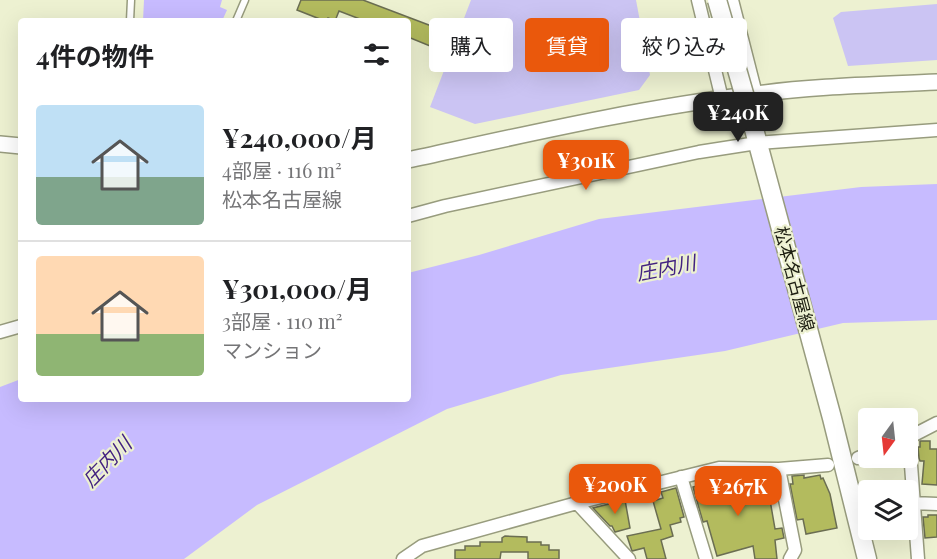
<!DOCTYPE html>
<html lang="ja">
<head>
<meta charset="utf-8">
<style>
	:root { --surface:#fff; --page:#f6f6f6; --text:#202124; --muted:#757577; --line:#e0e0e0; --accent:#ea580c }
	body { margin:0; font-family:"Playfair Display","Noto Sans JP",serif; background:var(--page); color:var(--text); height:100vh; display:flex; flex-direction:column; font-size:22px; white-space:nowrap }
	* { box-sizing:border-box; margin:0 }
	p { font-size:20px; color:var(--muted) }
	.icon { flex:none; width:33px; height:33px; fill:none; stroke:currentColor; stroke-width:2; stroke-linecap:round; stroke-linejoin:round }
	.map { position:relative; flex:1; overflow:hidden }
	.sheet { position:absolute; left:18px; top:18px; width:393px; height:384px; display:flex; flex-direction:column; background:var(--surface); border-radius:6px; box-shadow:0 6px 24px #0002 }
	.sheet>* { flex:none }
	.hud { position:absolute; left:429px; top:18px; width:417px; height:54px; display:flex; gap:12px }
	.needle { width:39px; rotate:195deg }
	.controls { position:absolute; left:858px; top:408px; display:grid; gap:12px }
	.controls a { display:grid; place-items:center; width:60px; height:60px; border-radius:6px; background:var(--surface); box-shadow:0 6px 24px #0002; font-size:30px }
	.price { position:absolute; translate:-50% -51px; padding:0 14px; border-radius:12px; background:var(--accent); color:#fff; font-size:20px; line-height:39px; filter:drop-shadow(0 2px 3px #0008) }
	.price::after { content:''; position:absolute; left:50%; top:36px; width:18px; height:14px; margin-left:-9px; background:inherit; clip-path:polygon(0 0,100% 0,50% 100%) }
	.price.current { background:#222; color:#fff }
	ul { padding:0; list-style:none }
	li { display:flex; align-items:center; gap:18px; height:150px; padding:0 18px }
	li+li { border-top:2px solid var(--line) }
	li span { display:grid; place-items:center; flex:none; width:168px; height:120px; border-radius:6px; color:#555 }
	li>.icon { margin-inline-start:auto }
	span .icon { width:72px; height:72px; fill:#fffc; stroke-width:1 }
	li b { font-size:26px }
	h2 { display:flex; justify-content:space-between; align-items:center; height:72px; padding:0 18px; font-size:26px }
	.pill { padding:0 21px; border-radius:6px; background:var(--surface); box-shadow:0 6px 24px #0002; font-size:21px; line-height:54px }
	.pill.current { background:var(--accent); color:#fff }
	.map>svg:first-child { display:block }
	.green { fill:#cbc4f3 }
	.water { fill:#c7bbff }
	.building { fill:#b3bb5e; stroke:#6b6e52; stroke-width:1.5 }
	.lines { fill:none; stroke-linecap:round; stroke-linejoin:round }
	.service-casing { stroke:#989c7e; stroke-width:9 }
	.minor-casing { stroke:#989c7e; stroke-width:15 }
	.tertiary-casing { stroke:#989c7e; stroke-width:18 }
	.secondary-casing { stroke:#989c7e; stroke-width:21 }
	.service { stroke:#fff; stroke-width:6 }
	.minor { stroke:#fff; stroke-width:12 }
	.tertiary { stroke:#fff; stroke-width:15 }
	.secondary { stroke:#fff; stroke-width:18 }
	.secondary-bridge-casing { stroke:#989c7e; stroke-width:21; stroke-linecap:butt }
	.secondary-bridge { stroke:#fff; stroke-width:18 }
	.labels { text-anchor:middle; stroke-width:4.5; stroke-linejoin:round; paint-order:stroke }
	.street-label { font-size:18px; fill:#1d1e12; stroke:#edf1d1 }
	.water-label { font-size:20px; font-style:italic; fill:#422281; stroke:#edf1d1 }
</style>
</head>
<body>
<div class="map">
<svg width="937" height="559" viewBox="0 0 937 559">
	<rect width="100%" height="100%" fill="#edf1d1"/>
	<!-- green -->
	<path class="green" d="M471 0H636L650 75 639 90 475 124 430 107Z
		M937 4V60L848 66 833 18 841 12Z"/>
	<!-- water -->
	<path class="water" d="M144 0H222L220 7 227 10 222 21H143Z
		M937 184V320L843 323 725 351 561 375 447 409 257 505 184 559H0V387L21 379V399H408V273L479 255 599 219 861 187Z"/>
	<!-- building -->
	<path class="building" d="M301 0H363L442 30 435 48 408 37V21H365L339 11 335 21 328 18 325 21 297 10Z
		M920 441H930V449H937V485L922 484 924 461H920L919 458 918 447H920Z
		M804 475V478L820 475 821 479 823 478 830 494 837 528 806 534 803 519 797 520 790 484H793L792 476Z
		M724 476H730L732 486 762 480 766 501 770 500 775 529 782 528 784 538 775 540 777 559H755L753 546 717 556 707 521 703 522 693 487 708 483 707 479Z
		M676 488 684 517 680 518 681 522 670 525 673 536 661 540 666 559H647L644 548 632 551 627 536 661 529 653 501 663 498 661 492Z
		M625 500 630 528 615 532 612 526H610L593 508Z
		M928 515H937V537L925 538 923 517H928Z
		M505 536 527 537V542H541V545H549V550H559V559H528V552H501L500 559H455V550H465V546H480V542H502V538Z"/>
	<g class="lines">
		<!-- service casing -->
		<g class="service-casing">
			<path id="service" d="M130 21 131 0
				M236 21 245 0"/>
		</g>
		<!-- minor casing -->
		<g class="minor-casing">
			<path id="minor" d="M698 0 722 99
				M732 0 756 94
				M408 216 445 206 699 152 757 143 937 130
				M0 332 21 326
				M908 438 937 423
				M909 438 918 559
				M858 458 868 454
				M779 469 795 550 790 559
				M681 477 706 559
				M577 503 629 559
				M913 503 937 504
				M403 559 422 546 577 503 719 468 779 469 828 465"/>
		</g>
		<!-- tertiary casing -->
		<g class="tertiary-casing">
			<path id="tertiary" d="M0 144 21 146
				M408 160C523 135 638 108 756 94 816 86 877 85 937 82"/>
		</g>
		<!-- secondary casing -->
		<g class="secondary-casing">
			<path id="secondary" d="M751 118 832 418 867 559"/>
		</g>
		<!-- service -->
		<use href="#service" class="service"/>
		<!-- minor -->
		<use href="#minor" class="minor"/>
		<!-- tertiary -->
		<use href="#tertiary" class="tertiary"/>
		<!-- secondary -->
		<use href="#secondary" class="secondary"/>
		<!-- secondary-bridge casing -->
		<g class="secondary-bridge-casing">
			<path id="secondary-bridge" d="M717 0 751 118"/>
		</g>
		<!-- secondary-bridge -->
		<use href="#secondary-bridge" class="secondary-bridge"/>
	</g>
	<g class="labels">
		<!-- street labels -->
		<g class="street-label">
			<text transform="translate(794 279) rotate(75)" y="6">松本名古屋線</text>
		</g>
		<!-- water labels -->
		<g class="water-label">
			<text transform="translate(666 268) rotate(-11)" y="7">庄内川</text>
			<text transform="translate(107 462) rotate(-46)" y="7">庄内川</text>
		</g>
	</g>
</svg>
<div class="controls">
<a><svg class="needle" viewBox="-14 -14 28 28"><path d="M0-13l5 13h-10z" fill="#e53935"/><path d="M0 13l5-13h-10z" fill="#757577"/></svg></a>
<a><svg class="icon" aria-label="layers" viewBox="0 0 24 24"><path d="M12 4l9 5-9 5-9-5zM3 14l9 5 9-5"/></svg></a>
</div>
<b class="price current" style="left:738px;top:143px">¥240K</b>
<b class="price" style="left:586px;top:191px">¥301K</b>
<b class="price" style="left:615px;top:515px">¥200K</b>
<b class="price" style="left:738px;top:517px">¥267K</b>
<div class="hud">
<a class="pill">購入</a>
<a class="pill current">賃貸</a>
<a class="pill">絞り込み</a>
</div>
<section class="sheet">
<h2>4件の物件<svg class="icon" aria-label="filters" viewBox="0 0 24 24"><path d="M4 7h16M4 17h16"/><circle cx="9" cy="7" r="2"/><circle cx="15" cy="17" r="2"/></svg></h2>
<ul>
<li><span style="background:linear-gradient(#bfe0f5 60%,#7fa58c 0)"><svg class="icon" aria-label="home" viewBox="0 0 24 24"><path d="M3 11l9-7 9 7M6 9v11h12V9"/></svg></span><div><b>¥240,000/月</b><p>4部屋 · 116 m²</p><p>松本名古屋線</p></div></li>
<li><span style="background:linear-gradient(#ffd9b3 65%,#8fb573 0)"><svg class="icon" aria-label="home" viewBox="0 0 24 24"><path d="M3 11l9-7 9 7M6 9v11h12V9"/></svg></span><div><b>¥301,000/月</b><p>3部屋 · 110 m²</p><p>マンション</p></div></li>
</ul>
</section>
</div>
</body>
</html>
